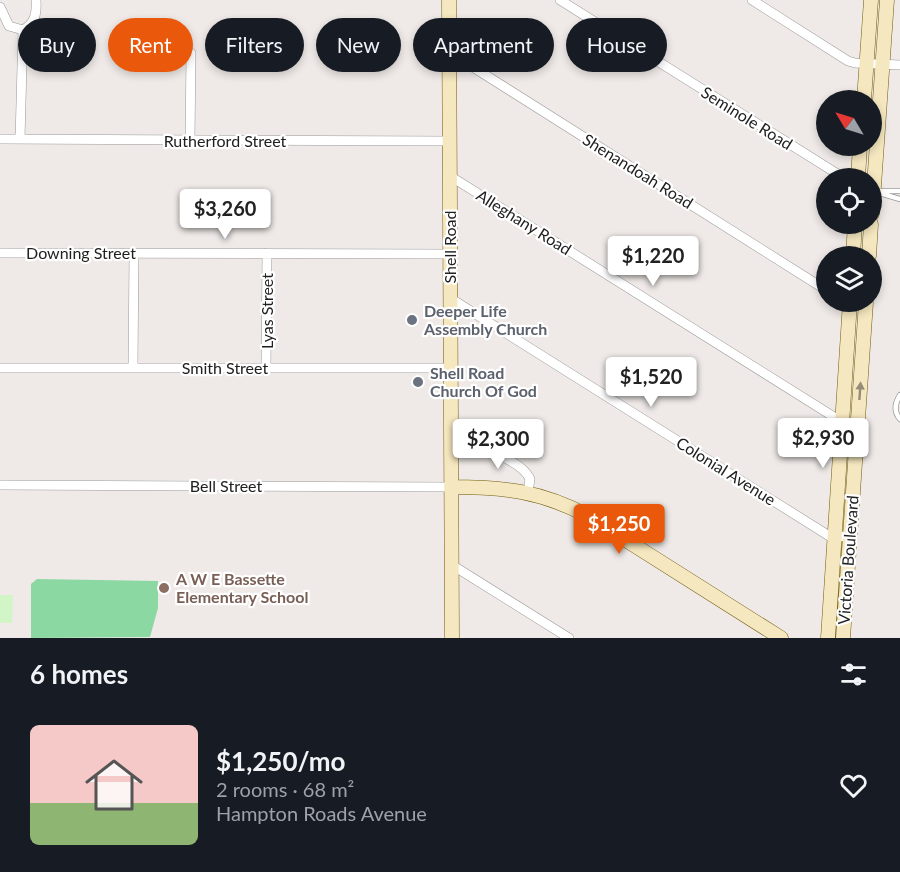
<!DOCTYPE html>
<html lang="en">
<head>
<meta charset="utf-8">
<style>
	:root { --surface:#171b24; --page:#242831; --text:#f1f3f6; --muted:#9ea1a6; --accent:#ea580c }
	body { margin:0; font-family:Lato,sans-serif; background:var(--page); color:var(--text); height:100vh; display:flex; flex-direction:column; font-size:22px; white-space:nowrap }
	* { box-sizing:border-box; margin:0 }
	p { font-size:20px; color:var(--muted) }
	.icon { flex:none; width:33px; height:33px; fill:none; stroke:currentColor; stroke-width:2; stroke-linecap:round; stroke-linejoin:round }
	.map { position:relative; height:638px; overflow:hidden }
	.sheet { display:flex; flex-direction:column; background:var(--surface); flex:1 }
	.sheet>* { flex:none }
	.hud { position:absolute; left:18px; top:18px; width:864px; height:54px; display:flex; gap:12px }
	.needle { width:39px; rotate:308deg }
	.fabs { position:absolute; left:816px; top:90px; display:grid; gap:12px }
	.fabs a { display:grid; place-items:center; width:66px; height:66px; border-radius:50%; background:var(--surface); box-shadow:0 3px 9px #0003; font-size:30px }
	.price { position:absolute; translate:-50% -51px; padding:0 14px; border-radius:6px; background:#fff; color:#222; font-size:20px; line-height:39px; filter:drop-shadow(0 2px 3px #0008) }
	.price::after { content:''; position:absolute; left:50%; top:36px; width:18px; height:14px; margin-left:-9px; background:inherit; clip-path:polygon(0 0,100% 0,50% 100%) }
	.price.selected { background:var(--accent); color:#fff }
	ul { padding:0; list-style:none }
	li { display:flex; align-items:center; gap:18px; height:150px; padding:0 30px }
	li span { display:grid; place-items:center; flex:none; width:168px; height:120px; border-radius:9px; color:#555 }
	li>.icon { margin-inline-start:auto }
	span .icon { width:72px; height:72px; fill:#fffc; stroke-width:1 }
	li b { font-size:26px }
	h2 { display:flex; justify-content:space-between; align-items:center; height:72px; padding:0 30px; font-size:26px }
	.tag { padding:0 21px; border-radius:27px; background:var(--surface); box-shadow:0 3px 9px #0003; font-size:21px; line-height:54px }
	.tag.selected { background:var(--accent); color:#fff }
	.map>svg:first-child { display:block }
	.park { fill:#d2f5c8 }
	.pitch { fill:#8bd8a3 }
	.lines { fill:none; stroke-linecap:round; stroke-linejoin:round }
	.lane-casing { stroke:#9a9a9a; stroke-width:6 }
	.street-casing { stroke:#9a9a9a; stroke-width:10 }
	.secondary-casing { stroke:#6f5c0e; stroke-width:15 }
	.lane { stroke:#fff; stroke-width:4.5 }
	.street { stroke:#fff; stroke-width:9 }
	.secondary { stroke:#f5e7bf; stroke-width:14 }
	.oneway { fill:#958d77 }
	.worship-dot { fill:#6b7280; stroke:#fff; stroke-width:2 }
	.education-dot { fill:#8d6e63; stroke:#fff; stroke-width:2 }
	.labels { text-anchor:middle; stroke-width:4.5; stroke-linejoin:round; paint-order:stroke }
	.street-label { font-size:16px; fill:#202020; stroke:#fff }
	.worship-label { font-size:16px; font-weight:bold; fill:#5b616d; stroke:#fff; text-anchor:start }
	.education-label { font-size:16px; font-weight:bold; fill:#785e54; stroke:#fff; text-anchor:start }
</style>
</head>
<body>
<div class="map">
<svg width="900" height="638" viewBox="0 0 900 638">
	<rect width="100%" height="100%" fill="#efeae7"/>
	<!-- park -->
	<path class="park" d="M0 595H13L12 623H0Z"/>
	<!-- pitch -->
	<path class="pitch" d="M37 579 158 581V608L150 637 31 638V584Z"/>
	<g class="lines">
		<!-- lane casing -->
		<g class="lane-casing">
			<path id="lane" d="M879 191H900
				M876 192 900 199
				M900 395C895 403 893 411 900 419"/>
		</g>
		<!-- street casing -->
		<g class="street-casing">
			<path id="street" d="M560 0 844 178
				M752 0 848 61 855 63 900 65
				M0 7 9 26 23 30C35 23 37 14 36 0
				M449 52 826 290
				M0 139 449 141
				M20 139 23 30
				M190 140 191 53
				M450 176 842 422
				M0 253 450 254
				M450 298 834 539 850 534
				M0 368H450
				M133 368 134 253
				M266 368 267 253
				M473 447C490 450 523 463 530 479L528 492
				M0 485 451 487
				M452 565 569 638"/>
		</g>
		<!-- secondary casing -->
		<g class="secondary-casing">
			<path id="secondary" d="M449 0 452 638
				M864 100 871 0
				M858 178 860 146
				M872 214 887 0
				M853 256 855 224
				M869 256 871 224
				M451 487C504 487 541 491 588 516L781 638
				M828 638 850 302
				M843 638 866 302"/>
		</g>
		<!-- lane -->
		<use href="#lane" class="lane"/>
		<!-- street -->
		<use href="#street" class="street"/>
		<!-- secondary -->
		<use href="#secondary" class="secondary"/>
	</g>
	<!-- one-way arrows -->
	<defs><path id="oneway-solid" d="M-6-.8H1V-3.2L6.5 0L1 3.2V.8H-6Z" transform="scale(1.5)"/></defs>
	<use class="oneway" href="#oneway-solid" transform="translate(860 391) rotate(-86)"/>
	<!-- markers -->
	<g class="worship-dot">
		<circle cx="412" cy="320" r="6"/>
		<circle cx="418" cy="382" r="6"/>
	</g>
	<circle class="education-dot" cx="164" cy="588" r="6"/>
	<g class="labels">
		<!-- street labels -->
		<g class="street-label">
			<text transform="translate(747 118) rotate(32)" y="6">Seminole Road</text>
			<text x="225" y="147">Rutherford Street</text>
			<text transform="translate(638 171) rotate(32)" y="6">Shenandoah Road</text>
			<text transform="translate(524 222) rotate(32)" y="6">Alleghany Road</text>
			<text transform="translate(450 247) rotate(-90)" y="6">Shell Road</text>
			<text x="81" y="259">Downing Street</text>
			<text transform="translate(267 311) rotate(-90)" y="6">Lyas Street</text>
			<text x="225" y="374">Smith Street</text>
			<text transform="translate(726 471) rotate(32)" y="6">Colonial Avenue</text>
			<text x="226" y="492">Bell Street</text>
			<text transform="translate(848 560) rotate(-86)" y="6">Victoria Boulevard</text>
		</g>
		<!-- worship labels -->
		<g class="worship-label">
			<text x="424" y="317">Deeper Life<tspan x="424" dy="18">Assembly Church</tspan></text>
			<text x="430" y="379">Shell Road<tspan x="430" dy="18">Church Of God</tspan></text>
		</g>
		<!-- education labels -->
		<g class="education-label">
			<text x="176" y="585">A W E Bassette<tspan x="176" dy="18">Elementary School</tspan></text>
		</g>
	</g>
</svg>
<div class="fabs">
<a><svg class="needle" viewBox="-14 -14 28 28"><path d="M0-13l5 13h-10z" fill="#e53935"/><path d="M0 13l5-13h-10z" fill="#9ea1a6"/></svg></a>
<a><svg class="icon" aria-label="locate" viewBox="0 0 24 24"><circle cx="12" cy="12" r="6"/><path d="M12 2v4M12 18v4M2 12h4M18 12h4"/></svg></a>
<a><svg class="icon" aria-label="layers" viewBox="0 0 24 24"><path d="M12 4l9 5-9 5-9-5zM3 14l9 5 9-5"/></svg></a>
</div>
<b class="price" style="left:225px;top:240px">$3,260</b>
<b class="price" style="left:653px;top:287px">$1,220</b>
<b class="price" style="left:651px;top:408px">$1,520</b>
<b class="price" style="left:823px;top:469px">$2,930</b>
<b class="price" style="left:498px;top:470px">$2,300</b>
<b class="price selected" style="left:619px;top:555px">$1,250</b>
<div class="hud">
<a class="tag">Buy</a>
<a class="tag selected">Rent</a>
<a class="tag">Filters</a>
<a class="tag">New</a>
<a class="tag">Apartment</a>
<a class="tag">House</a>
</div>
</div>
<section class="sheet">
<h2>6 homes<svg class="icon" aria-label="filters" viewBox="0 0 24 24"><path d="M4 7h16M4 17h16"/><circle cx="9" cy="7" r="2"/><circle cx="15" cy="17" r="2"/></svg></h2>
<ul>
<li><span style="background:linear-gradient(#f6c9c9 65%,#8fb573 0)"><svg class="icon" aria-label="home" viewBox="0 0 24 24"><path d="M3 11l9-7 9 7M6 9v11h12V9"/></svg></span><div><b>$1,250/mo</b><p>2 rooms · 68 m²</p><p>Hampton Roads Avenue</p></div><svg class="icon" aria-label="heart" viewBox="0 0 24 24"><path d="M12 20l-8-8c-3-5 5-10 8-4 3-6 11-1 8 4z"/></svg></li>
</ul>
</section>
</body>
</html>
